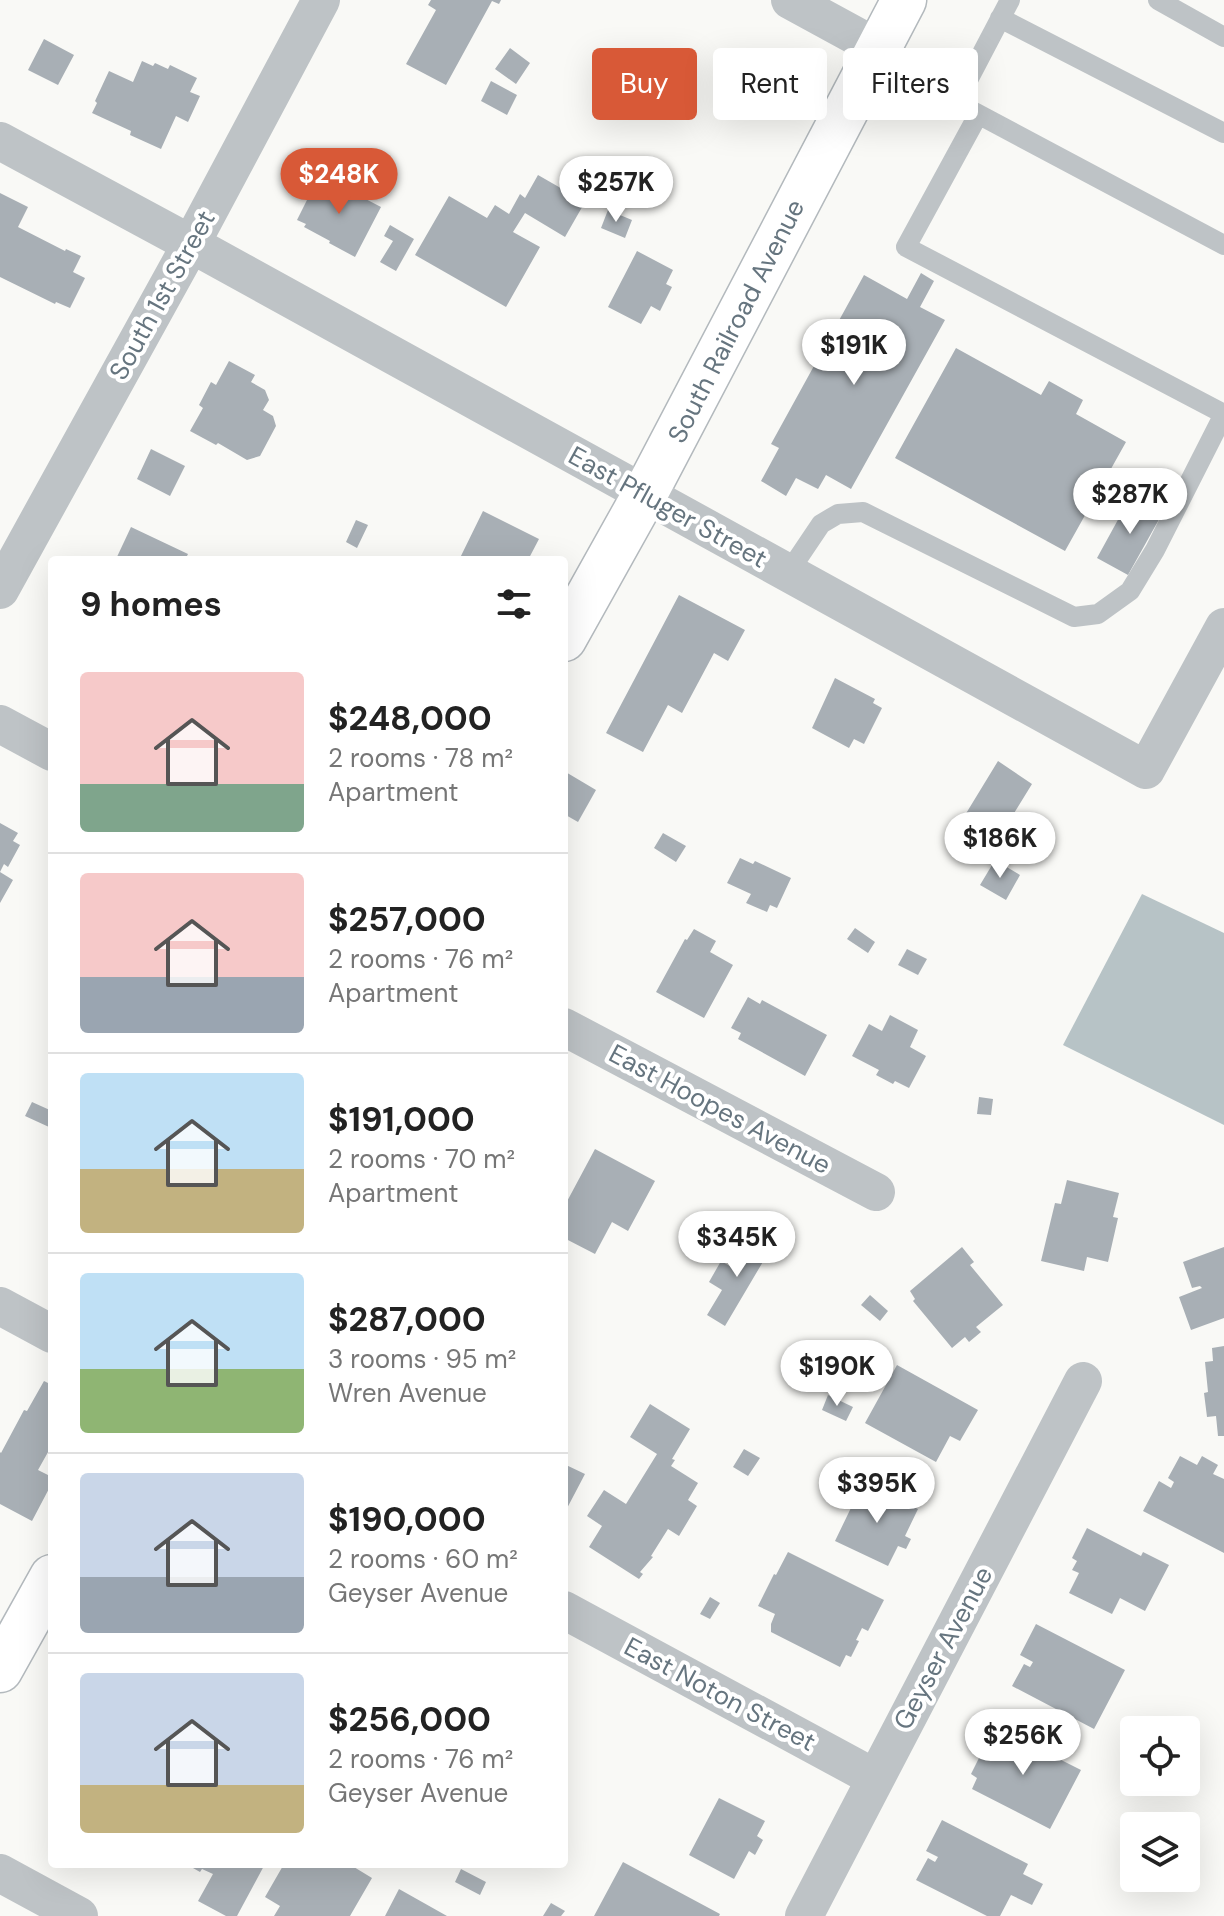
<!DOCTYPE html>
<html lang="en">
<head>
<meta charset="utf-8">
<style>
	:root { --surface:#fff; --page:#f2f2f2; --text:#222; --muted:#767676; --line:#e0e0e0; --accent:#d85937 }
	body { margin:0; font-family:"DM Sans",sans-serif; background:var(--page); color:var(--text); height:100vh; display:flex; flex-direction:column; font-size:30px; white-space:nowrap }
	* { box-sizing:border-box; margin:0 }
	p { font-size:26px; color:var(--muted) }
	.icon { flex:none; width:44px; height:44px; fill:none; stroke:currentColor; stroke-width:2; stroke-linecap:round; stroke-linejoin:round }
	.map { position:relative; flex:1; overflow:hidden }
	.drawer { position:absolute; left:48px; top:556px; width:520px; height:1312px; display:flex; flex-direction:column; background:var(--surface); border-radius:8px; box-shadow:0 8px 32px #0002 }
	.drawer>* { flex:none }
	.top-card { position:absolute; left:592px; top:48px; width:512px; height:72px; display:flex; gap:16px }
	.controls { position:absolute; left:1120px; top:1716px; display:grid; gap:16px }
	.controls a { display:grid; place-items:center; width:80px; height:80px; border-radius:8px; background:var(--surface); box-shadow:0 8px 32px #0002; font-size:40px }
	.price { position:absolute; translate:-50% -68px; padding:0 18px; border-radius:28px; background:#fff; color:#222; font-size:26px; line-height:52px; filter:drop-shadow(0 2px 4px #0008) }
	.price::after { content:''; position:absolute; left:50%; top:48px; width:24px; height:18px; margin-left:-12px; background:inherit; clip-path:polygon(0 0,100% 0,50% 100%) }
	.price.current { background:var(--accent); color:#fff }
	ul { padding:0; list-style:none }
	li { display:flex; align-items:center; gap:24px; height:200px; padding:0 32px }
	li+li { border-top:2px solid var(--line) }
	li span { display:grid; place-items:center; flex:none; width:224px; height:160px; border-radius:8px; color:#555 }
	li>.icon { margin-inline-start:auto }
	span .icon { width:96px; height:96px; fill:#fffc; stroke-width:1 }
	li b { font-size:34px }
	h2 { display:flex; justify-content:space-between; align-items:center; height:96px; padding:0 32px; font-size:34px }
	.chip { padding:0 28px; border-radius:8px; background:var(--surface); box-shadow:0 8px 32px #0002; font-size:28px; line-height:72px }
	.chip.current { background:var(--accent); color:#fff }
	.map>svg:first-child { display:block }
	.water { fill:#b7c3c6 }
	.building { fill:#a8afb5 }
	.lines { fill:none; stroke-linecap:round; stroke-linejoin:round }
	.secondary-casing { stroke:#b3b9bd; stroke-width:47 }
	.lane { stroke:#bec3c6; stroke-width:20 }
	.street { stroke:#bec3c6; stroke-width:38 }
	.secondary { stroke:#fff; stroke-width:44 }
	.labels { text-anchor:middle; stroke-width:8; stroke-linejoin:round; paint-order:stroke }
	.street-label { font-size:26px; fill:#66757f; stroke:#fff }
</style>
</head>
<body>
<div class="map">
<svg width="1224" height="1916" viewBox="0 0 1224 1916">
	<rect width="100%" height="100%" fill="#f9f9f6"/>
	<!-- water -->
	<path class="water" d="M1142 894 1224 933V1125L1063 1045Z"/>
	<!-- building -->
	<path class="building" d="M431 0H501L499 4 492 1 446 85 406 64 436 10 428 5Z
		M44 39 74 55 58 85 28 70Z
		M510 48 530 63 516 84 495 69Z
		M142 61 153 66 155 63 168 69 170 65 197 78 190 92 200 96 188 122 176 116 161 149 130 135 131 131 92 113 97 103 95 101 109 71 133 82Z
		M491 81 517 95 507 115 481 101Z
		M538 175 585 202 565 237 525 213 513 232 540 247 506 307 415 255 449 196 487 218 495 205 509 214 520 194 525 198Z
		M317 180 328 186 331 181 381 207 355 257 329 243 330 241 304 227 306 224 297 220Z
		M0 193 28 207 18 227 65 251 66 249 81 256 73 272 85 278 70 308 56 302 55 304 0 277Z
		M608 210 632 220 625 238 601 228Z
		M390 225 414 239 396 271 380 262 393 241 384 236Z
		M637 251 673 270 666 284 672 287 660 311 651 306 641 324 608 307Z
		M921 273 934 281 920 307 945 320 851 489 826 475 818 489 796 478 786 496 761 481 779 448 771 444 864 275 907 299Z
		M956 348 1041 395 1049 381 1083 400 1076 414 1126 442 1065 551 895 458Z
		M229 361 255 375 251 382 265 390 269 400 263 410 273 416 276 426 260 456 247 460 218 443 216 445 190 431 203 408 199 405 211 382 216 385Z
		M151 449 185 466 170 496 137 479Z
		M1131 496 1162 514 1128 575 1097 558Z
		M483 511 539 539 528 560H459Z
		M356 520 368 525 357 548 346 542Z
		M131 527 188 554 185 560 116 559Z
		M679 595 745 630 728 661 714 653 682 713 668 705 643 752 606 733Z
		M835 678 875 699 873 703 882 708 864 744 854 739 849 748 812 728Z
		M998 761 1032 784 1003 831 993 824 972 858 948 843Z
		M564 771 596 790 578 822 564 814Z
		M0 823 18 833 13 841 20 845 8 867 4 864 0 872Z
		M663 833 686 846 676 862 654 848Z
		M740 858 753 864 755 861 791 878 777 908 770 905 767 912 746 903 751 894 727 883Z
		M995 860 1020 875 1006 900 980 885Z
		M0 872 13 880 0 903Z
		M855 928 875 942 868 953 847 939Z
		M694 929 716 941 710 952 733 965 704 1018 656 992 685 939 687 940Z
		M907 949 927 959 918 975 898 965Z
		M748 997 760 1004 762 1000 827 1035 805 1076 738 1039 741 1033 731 1028Z
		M890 1015 918 1030 910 1047 926 1056 909 1088 895 1081 893 1084 876 1075 879 1070 852 1056 869 1024 882 1031Z
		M979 1097 993 1099 991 1115 977 1114Z
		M32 1102 52 1111V1121L49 1127 25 1116Z
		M595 1149 655 1181 628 1231 612 1222 595 1254 564 1238V1207Z
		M1067 1180 1119 1193 1113 1217 1118 1218 1108 1262 1087 1257 1084 1271 1041 1261 1055 1203 1061 1204Z
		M756 1233 774 1243 725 1326 707 1315 722 1290 709 1282 721 1261 735 1269Z
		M962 1247 974 1262 970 1265 1003 1305 976 1327 981 1332 969 1342 965 1337 952 1348 913 1301 915 1299 910 1291Z
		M1224 1247V1318L1191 1330 1179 1297 1202 1288 1200 1286 1192 1288 1183 1262Z
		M870 1295 888 1311 880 1321 861 1305Z
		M1224 1346V1436H1218L1216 1416 1207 1417 1204 1393 1208 1392 1205 1362 1213 1361 1212 1348Z
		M897 1365 978 1410 960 1441 950 1436 936 1462 865 1423Z
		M44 1381 52 1385V1445L38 1470 52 1477V1483L32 1521 0 1504V1452L1 1453 24 1410 27 1411Z
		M828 1395 853 1407 846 1421 822 1410Z
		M650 1404 690 1429 672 1459 675 1460 671 1466 698 1483 688 1500 697 1506 679 1536 668 1529 651 1556 653 1557 640 1572 643 1574 639 1579 589 1547 602 1526 587 1516 604 1490 626 1504 657 1454 630 1437Z
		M744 1449 760 1458 748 1476 733 1467Z
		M1180 1456 1197 1465 1202 1456 1218 1465 1213 1474 1224 1479V1553L1143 1511 1159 1481 1171 1488 1174 1482 1168 1478Z
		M564 1464 585 1474 564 1514Z
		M863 1483 918 1509 905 1536 911 1539 906 1549 898 1546 888 1566 835 1541Z
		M1087 1528 1141 1556 1143 1552 1169 1565 1145 1611 1120 1598 1112 1614 1069 1593 1079 1573 1072 1570 1077 1561 1072 1558Z
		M788 1552 884 1600 868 1631 862 1628 856 1640 859 1641 851 1657 846 1655 840 1667 771 1632V1624L775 1614 758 1606 774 1574 776 1575Z
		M710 1597 720 1603 710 1619 700 1614Z
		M1036 1624 1125 1670 1094 1729 1012 1686 1024 1664 1030 1667 1033 1662 1020 1655Z
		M992 1725 1081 1770 1050 1829 972 1789 977 1778 971 1774 980 1756 977 1755Z
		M719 1798 765 1821 757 1836 763 1840 755 1855 749 1851 734 1879 689 1855Z
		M942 1820 1028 1864 1023 1874 1043 1884 1032 1905 1011 1895 1000 1916H987L916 1880 928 1858 935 1862 938 1857 926 1851Z
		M623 1862 720 1914 719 1916H594Z
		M186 1864H265L237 1916H226L198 1901 213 1874 202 1869 200 1872Z
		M284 1864H349L372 1878 350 1916H274L280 1906 265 1897Z
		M461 1869 486 1882 480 1895 455 1882Z
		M399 1889 447 1916H385Z
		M551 1903 565 1911 561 1916H543Z"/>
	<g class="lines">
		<!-- secondary casing -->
		<g class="secondary-casing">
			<path id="secondary" d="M564 639 645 494 904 0
				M0 1670 52 1577"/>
		</g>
		<!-- lane -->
		<path class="lane" d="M1158 0 1224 37
			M1000 18 1224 133
			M878 48 929 88 1224 245
			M956 103 1010 0
			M788 573 821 524 838 514 863 512 1074 617 1098 614 1130 591 1155 550 1224 414 906 247 978 115"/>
		<!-- street -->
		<path class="street" d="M790 0 878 48
			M0 141 191 244 1146 770 1224 627
			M0 590 191 244 321 0
			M0 724 52 752
			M564 1027 876 1192
			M0 1306 52 1334
			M564 1610 875 1778
			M0 1873 79 1916
			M804 1916 1083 1381"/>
		<!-- secondary -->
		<use href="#secondary" class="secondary"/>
	</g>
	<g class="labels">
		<!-- street labels -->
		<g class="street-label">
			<text transform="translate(162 295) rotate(-61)" y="9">South 1st Street</text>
			<text transform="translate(736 321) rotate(-63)" y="9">South Railroad Avenue</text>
			<text transform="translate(668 507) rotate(29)" y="9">East Pfluger Street</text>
			<text transform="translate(720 1109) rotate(28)" y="9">East Hoopes Avenue</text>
			<text transform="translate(943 1648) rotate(-62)" y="9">Geyser Avenue</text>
			<text transform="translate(720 1694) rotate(28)" y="9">East Noton Street</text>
		</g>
	</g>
</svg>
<div class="controls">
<a><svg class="icon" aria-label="locate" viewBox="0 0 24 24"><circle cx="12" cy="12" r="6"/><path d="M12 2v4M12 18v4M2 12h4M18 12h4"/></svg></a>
<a><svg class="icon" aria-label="layers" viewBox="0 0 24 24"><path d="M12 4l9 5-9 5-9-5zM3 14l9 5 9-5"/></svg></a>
</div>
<b class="price current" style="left:339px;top:216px">$248K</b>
<b class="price" style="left:616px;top:224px">$257K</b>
<b class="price" style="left:854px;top:387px">$191K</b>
<b class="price" style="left:1130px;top:536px">$287K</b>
<b class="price" style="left:1000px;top:880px">$186K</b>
<b class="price" style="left:737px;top:1279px">$345K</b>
<b class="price" style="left:837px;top:1408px">$190K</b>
<b class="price" style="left:877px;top:1525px">$395K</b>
<b class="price" style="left:1023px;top:1777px">$256K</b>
<div class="top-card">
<a class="chip current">Buy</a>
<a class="chip">Rent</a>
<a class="chip">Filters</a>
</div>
<section class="drawer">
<h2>9 homes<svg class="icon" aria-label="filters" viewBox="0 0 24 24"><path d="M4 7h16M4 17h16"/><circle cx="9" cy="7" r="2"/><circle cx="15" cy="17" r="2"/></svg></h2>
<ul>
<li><span style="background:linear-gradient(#f6c9c9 70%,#7fa58c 0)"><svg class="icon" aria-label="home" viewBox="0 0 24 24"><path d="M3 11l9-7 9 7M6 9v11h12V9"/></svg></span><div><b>$248,000</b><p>2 rooms · 78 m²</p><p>Apartment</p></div></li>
<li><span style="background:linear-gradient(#f6c9c9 65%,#9aa5b1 0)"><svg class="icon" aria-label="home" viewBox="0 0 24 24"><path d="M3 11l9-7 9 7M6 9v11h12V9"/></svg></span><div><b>$257,000</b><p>2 rooms · 76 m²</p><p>Apartment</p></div></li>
<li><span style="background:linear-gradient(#bfe0f5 60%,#c2b280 0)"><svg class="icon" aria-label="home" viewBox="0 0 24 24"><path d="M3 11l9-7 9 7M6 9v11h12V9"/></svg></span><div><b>$191,000</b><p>2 rooms · 70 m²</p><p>Apartment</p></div></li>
<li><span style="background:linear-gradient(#bfe0f5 60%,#8fb573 0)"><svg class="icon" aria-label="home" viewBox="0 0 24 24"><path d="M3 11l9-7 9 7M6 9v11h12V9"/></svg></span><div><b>$287,000</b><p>3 rooms · 95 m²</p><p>Wren Avenue</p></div></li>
<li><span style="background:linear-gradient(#c9d6e8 65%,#9aa5b1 0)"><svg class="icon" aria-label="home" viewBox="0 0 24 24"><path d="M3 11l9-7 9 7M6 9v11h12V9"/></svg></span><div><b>$190,000</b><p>2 rooms · 60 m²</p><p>Geyser Avenue</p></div></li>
<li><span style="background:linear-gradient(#c9d6e8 70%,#c2b280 0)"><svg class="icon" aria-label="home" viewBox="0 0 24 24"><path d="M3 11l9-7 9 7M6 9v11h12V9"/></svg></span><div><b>$256,000</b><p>2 rooms · 76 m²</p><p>Geyser Avenue</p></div></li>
</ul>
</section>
</div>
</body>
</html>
